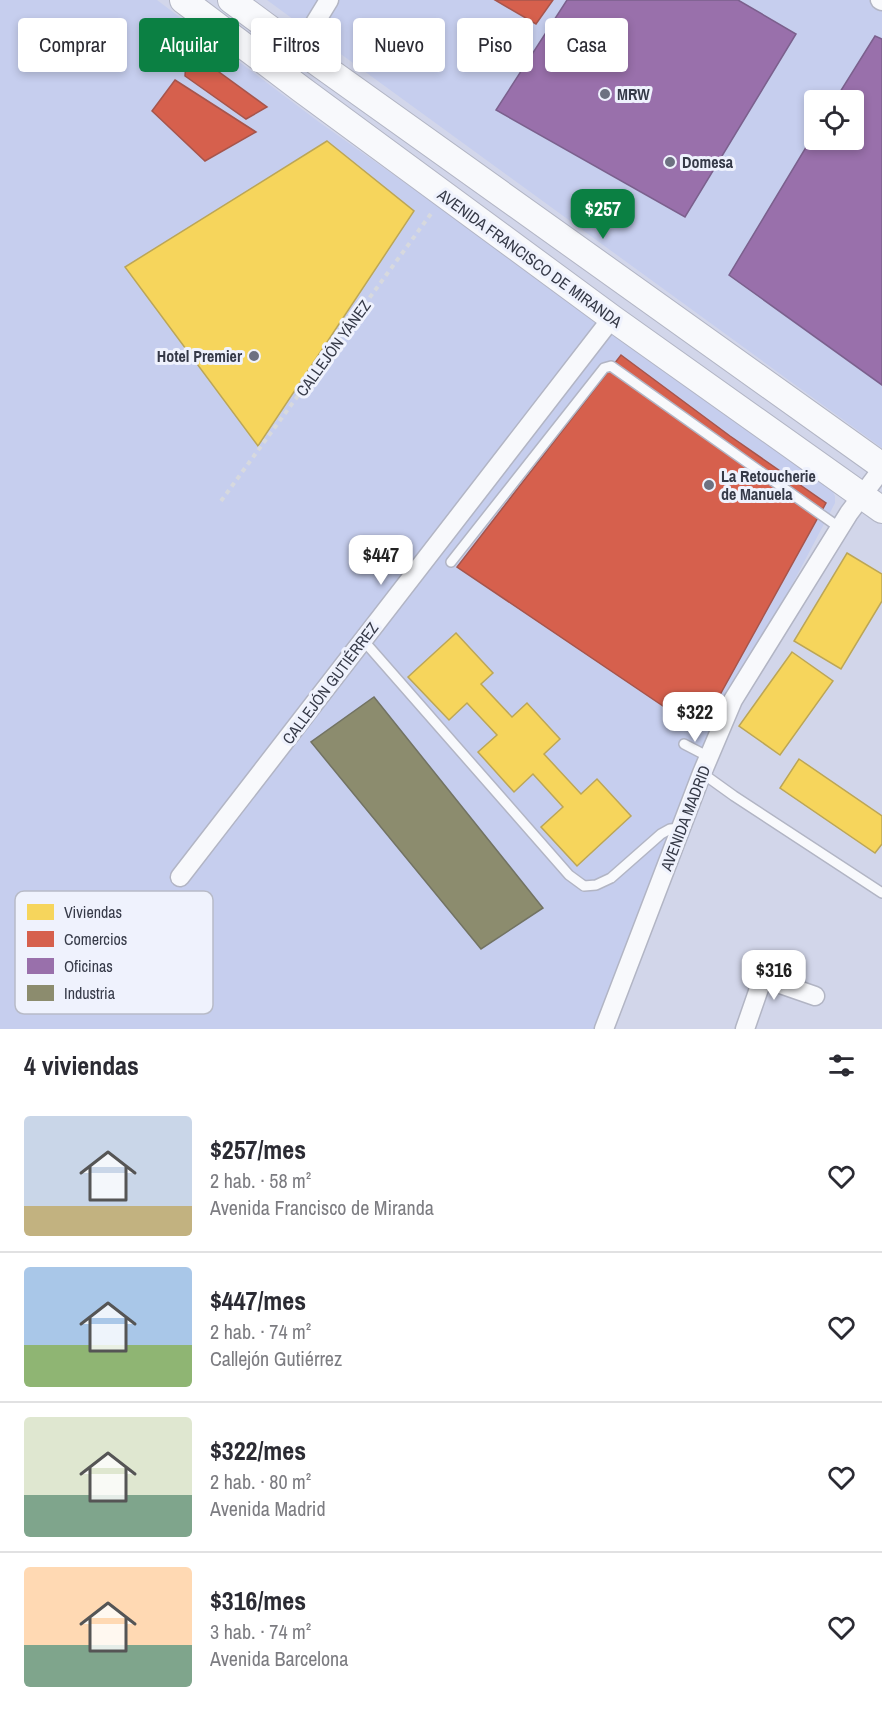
<!DOCTYPE html>
<html lang="es">
<head>
<meta charset="utf-8">
<style>
	:root { --surface:#fff; --page:#f2f2f3; --text:#2b2b33; --muted:#7c7c81; --line:#e1e1e2; --accent:#0b8043 }
	body { margin:0; font-family:"Archivo Narrow",sans-serif; background:var(--page); color:var(--text); height:100vh; display:flex; flex-direction:column; font-size:22px; white-space:nowrap }
	* { box-sizing:border-box; margin:0 }
	p { font-size:20px; color:var(--muted) }
	.icon { flex:none; width:33px; height:33px; fill:none; stroke:currentColor; stroke-width:2; stroke-linecap:round; stroke-linejoin:round }
	.map { position:relative; height:1029px; overflow:hidden }
	.details { display:flex; flex-direction:column; background:var(--surface); flex:1 }
	.details>* { flex:none }
	.guide { position:absolute; left:18px; top:18px; width:846px; height:54px; display:flex; gap:12px }
	.tools { position:absolute; left:804px; top:90px; display:grid; gap:12px }
	.tools a { display:grid; place-items:center; width:60px; height:60px; border-radius:6px; background:var(--surface); box-shadow:0 3px 9px #0003; font-size:30px }
	.price { position:absolute; translate:-50% -51px; padding:0 14px; border-radius:12px; background:#fff; color:#222; font-size:20px; line-height:39px; filter:drop-shadow(0 2px 3px #0008) }
	.price::after { content:''; position:absolute; left:50%; top:36px; width:18px; height:14px; margin-left:-9px; background:inherit; clip-path:polygon(0 0,100% 0,50% 100%) }
	.price.selected { background:var(--accent); color:#fff }
	ul { padding:0; list-style:none }
	li { display:flex; align-items:center; gap:18px; height:150px; padding:0 24px }
	li+li { border-top:2px solid var(--line) }
	li span { display:grid; place-items:center; flex:none; width:168px; height:120px; border-radius:6px; color:#555 }
	li>.icon { margin-inline-start:auto }
	span .icon { width:72px; height:72px; fill:#fffc; stroke-width:1 }
	li b { font-size:26px }
	h2 { display:flex; justify-content:space-between; align-items:center; height:72px; padding:0 24px; font-size:26px }
	.tag { padding:0 21px; border-radius:6px; background:var(--surface); box-shadow:0 3px 9px #0003; font-size:21px; line-height:54px }
	.tag.selected { background:var(--accent); color:#fff }
	.map>svg:first-child { display:block }
	.built { fill:#c6ceee; fill-rule:evenodd }
	.homes { fill:#f6d55c; stroke:#bca656; stroke-width:1.5 }
	.shops { fill:#d6604d; stroke:#a6554c; stroke-width:1.5 }
	.offices { fill:#9970ab; stroke:#7b608d; stroke-width:1.5 }
	.industry { fill:#8c8c6e; stroke:#727363; stroke-width:1.5 }
	.lines { fill:none; stroke-linecap:round; stroke-linejoin:round }
	.lane-casing { stroke:#b2b5c4; stroke-width:12 }
	.street-casing { stroke:#b2b5c4; stroke-width:21 }
	.secondary-casing { stroke:#b2b5c4; stroke-width:28 }
	.path { stroke:#d7d9de; stroke-width:4; stroke-dasharray:4.5 4.5; stroke-linecap:butt }
	.lane { stroke:#f8f9fc; stroke-width:9 }
	.street { stroke:#f8f9fc; stroke-width:18 }
	.secondary { stroke:#f8f9fc; stroke-width:26 }
	.poi-dot { fill:#6d7181; stroke:#eff2fd; stroke-width:2 }
	.labels { text-anchor:middle; stroke-width:6; stroke-linejoin:round; paint-order:stroke }
	.poi-label { font-size:16px; font-weight:bold; fill:#363a48; stroke:#eff2fd; text-anchor:start }
	.street-label { font-size:16px; fill:#363a48; stroke:#eff2fd }
	.key { fill:#eff2fd; stroke:#b8bbc7; stroke-width:1.5 }
	.key-label { font-size:16px; fill:#363a48 }
</style>
</head>
<body>
<div class="map">
<svg width="882" height="1029" viewBox="0 0 882 1029">
	<rect width="100%" height="100%" fill="#d2d6ea"/>
	<!-- built -->
	<path class="built" d="M0 0H157L319 122 524 267 832 490 835 496V503L772 623 597 1029H0Z
		M267 0H882V448L327 44ZM814 100H854V140H814Z"/>
	<!-- homes -->
	<path class="homes" d="M327 141 414 211 258 446 125 267Z
		M847 553 882 574V601L841 669 794 641Z
		M456 633 493 673 481 684 512 717 527 703 560 739 544 754 581 794 597 779 631 816 577 866 541 827 563 807 533 774 514 792 478 752 497 735 467 703 449 720 408 677Z
		M792 652 833 681 780 755 739 726Z
		M799 759 882 816V844L875 853 780 788Z"/>
	<!-- shops -->
	<path class="shops" d="M495 0H553L536 24Z
		M193 53 204 61 267 107 246 119 185 76 186 62Z
		M175 80 256 132 205 161 152 111Z
		M621 355 730 436 826 503 700 731 457 567Z"/>
	<!-- offices -->
	<path class="offices" d="M567 0H738L796 34 685 217 496 110Z
		M875 36 882 39V385L729 275 814 134V140H854V100H835Z"/>
	<!-- industry -->
	<path class="industry" d="M374 697 543 908 481 949 311 742Z"/>
	<g class="lines">
		<!-- lane casing -->
		<g class="lane-casing">
			<path id="lane" d="M451 562 604 368 611 366 840 528
				M363 640 569 875 584 886 596 885 611 878 661 834 670 829 681 828
				M684 744 709 757
				M702 773 734 796 882 893"/>
		</g>
		<!-- street casing -->
		<g class="street-casing">
			<path id="street" d="M880 0 882 1
				M281 74 299 49 329 0
				M180 877 612 318
				M604 1029 702 773 733 700 849 513 882 469
				M745 1029 762 980 766 979 815 996"/>
		</g>
		<!-- secondary casing -->
		<g class="secondary-casing">
			<path id="secondary" d="M183 0 301 89 612 318 882 510
				M231 0 273 31 882 466"/>
		</g>
		<!-- path -->
		<path class="path" d="M221 501 433 211"/>
		<!-- lane -->
		<use href="#lane" class="lane"/>
		<!-- street -->
		<use href="#street" class="street"/>
		<!-- secondary -->
		<use href="#secondary" class="secondary"/>
	</g>
	<!-- markers -->
	<g class="poi-dot">
		<circle cx="605" cy="94" r="6"/>
		<circle cx="670" cy="162" r="6"/>
		<circle cx="254" cy="356" r="6"/>
		<circle cx="709" cy="485" r="6"/>
	</g>
	<g class="labels">
		<!-- poi labels -->
		<g class="poi-label">
			<text x="617" y="100">MRW</text>
			<text x="682" y="168">Domesa</text>
			<text x="242" y="362" text-anchor="end">Hotel Premier</text>
			<text x="721" y="482">La Retoucherie<tspan x="721" dy="18">de Manuela</tspan></text>
		</g>
		<!-- street labels -->
		<g class="street-label">
			<text transform="translate(530 258) rotate(36)" y="6">AVENIDA FRANCISCO DE MIRANDA</text>
			<text transform="translate(333 348) rotate(-54)" y="6">CALLEJÓN YÁNEZ</text>
			<text transform="translate(330 683) rotate(-53)" y="6">CALLEJÓN GUTIÉRREZ</text>
			<text transform="translate(685 818) rotate(-69)" y="6">AVENIDA MADRID</text>
		</g>
	</g>
	<!-- legend -->
	<rect x="15" y="891" width="198" height="123" rx="9" class="key"/>
	<rect x="27" y="904" width="27" height="16" fill="#f6d55c"/>
	<rect x="27" y="931" width="27" height="16" fill="#d6604d"/>
	<rect x="27" y="958" width="27" height="16" fill="#9970ab"/>
	<rect x="27" y="985" width="27" height="16" fill="#8c8c6e"/>
	<g class="key-label">
		<text x="64" y="918">Viviendas</text>
		<text x="64" y="945">Comercios</text>
		<text x="64" y="972">Oficinas</text>
		<text x="64" y="999">Industria</text>
	</g>
</svg>
<div class="tools">
<a><svg class="icon" aria-label="locate" viewBox="0 0 24 24"><circle cx="12" cy="12" r="6"/><path d="M12 2v4M12 18v4M2 12h4M18 12h4"/></svg></a>
</div>
<b class="price selected" style="left:603px;top:240px">$257</b>
<b class="price" style="left:381px;top:586px">$447</b>
<b class="price" style="left:695px;top:743px">$322</b>
<b class="price" style="left:774px;top:1001px">$316</b>
<div class="guide">
<a class="tag">Comprar</a>
<a class="tag selected">Alquilar</a>
<a class="tag">Filtros</a>
<a class="tag">Nuevo</a>
<a class="tag">Piso</a>
<a class="tag">Casa</a>
</div>
</div>
<section class="details">
<h2>4 viviendas<svg class="icon" aria-label="filters" viewBox="0 0 24 24"><path d="M4 7h16M4 17h16"/><circle cx="9" cy="7" r="2"/><circle cx="15" cy="17" r="2"/></svg></h2>
<ul>
<li><span style="background:linear-gradient(#c9d6e8 75%,#c2b280 0)"><svg class="icon" aria-label="home" viewBox="0 0 24 24"><path d="M3 11l9-7 9 7M6 9v11h12V9"/></svg></span><div><b>$257/mes</b><p>2 hab. · 58 m²</p><p>Avenida Francisco de Miranda</p></div><svg class="icon" aria-label="heart" viewBox="0 0 24 24"><path d="M12 20l-8-8c-3-5 5-10 8-4 3-6 11-1 8 4z"/></svg></li>
<li><span style="background:linear-gradient(#a9c7e8 65%,#8fb573 0)"><svg class="icon" aria-label="home" viewBox="0 0 24 24"><path d="M3 11l9-7 9 7M6 9v11h12V9"/></svg></span><div><b>$447/mes</b><p>2 hab. · 74 m²</p><p>Callejón Gutiérrez</p></div><svg class="icon" aria-label="heart" viewBox="0 0 24 24"><path d="M12 20l-8-8c-3-5 5-10 8-4 3-6 11-1 8 4z"/></svg></li>
<li><span style="background:linear-gradient(#dfe7d0 65%,#7fa58c 0)"><svg class="icon" aria-label="home" viewBox="0 0 24 24"><path d="M3 11l9-7 9 7M6 9v11h12V9"/></svg></span><div><b>$322/mes</b><p>2 hab. · 80 m²</p><p>Avenida Madrid</p></div><svg class="icon" aria-label="heart" viewBox="0 0 24 24"><path d="M12 20l-8-8c-3-5 5-10 8-4 3-6 11-1 8 4z"/></svg></li>
<li><span style="background:linear-gradient(#ffd9b3 65%,#7fa58c 0)"><svg class="icon" aria-label="home" viewBox="0 0 24 24"><path d="M3 11l9-7 9 7M6 9v11h12V9"/></svg></span><div><b>$316/mes</b><p>3 hab. · 74 m²</p><p>Avenida Barcelona</p></div><svg class="icon" aria-label="heart" viewBox="0 0 24 24"><path d="M12 20l-8-8c-3-5 5-10 8-4 3-6 11-1 8 4z"/></svg></li>
</ul>
</section>
</body>
</html>
